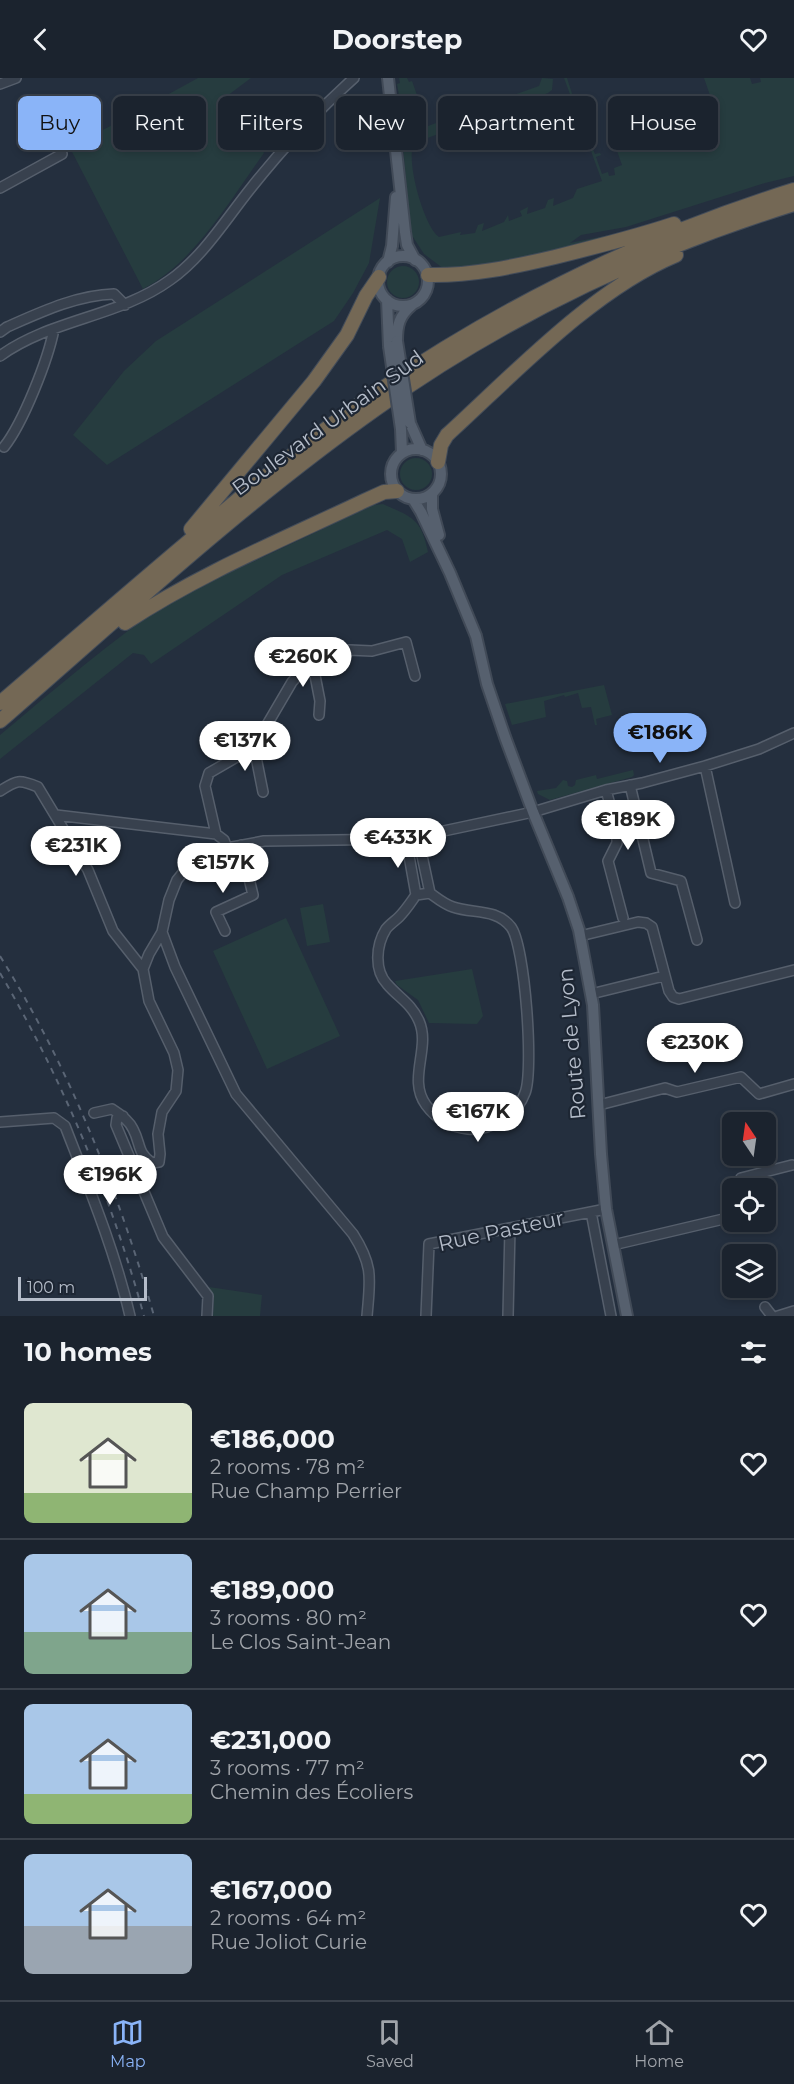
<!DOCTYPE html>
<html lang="en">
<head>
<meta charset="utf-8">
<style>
	:root { --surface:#1b232e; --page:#242b36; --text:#f1f3f6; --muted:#a0a4aa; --line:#39404a; --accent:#8ab4f8 }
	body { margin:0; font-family:Montserrat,sans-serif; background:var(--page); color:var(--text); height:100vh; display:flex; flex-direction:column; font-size:22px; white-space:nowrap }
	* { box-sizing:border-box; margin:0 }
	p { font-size:20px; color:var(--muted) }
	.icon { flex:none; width:33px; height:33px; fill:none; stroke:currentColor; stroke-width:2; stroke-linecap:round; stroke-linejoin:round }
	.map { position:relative; height:1238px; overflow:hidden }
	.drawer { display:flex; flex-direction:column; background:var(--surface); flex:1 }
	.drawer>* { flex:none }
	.banner { position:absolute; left:18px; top:18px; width:759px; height:54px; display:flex; gap:12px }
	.needle { width:39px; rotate:347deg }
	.controls { position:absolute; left:722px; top:1034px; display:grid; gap:12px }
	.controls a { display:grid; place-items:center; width:54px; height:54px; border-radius:9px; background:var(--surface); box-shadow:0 3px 9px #0003,0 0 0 2px var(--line); font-size:30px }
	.scale { position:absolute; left:18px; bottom:15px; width:129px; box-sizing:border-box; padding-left:6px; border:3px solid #b4bcc9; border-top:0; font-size:16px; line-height:21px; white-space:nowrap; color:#b4bcc9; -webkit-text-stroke:4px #1d2633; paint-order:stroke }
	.price { position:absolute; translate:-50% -51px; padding:0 14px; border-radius:21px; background:#fff; color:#222; font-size:20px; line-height:39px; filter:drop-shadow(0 2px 3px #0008) }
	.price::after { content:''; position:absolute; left:50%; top:36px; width:18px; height:14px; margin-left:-9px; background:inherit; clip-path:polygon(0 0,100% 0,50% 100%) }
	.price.on { background:var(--accent); color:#111 }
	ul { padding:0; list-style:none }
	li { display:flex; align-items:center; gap:18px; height:150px; padding:0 24px }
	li+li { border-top:2px solid var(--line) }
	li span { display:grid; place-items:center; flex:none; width:168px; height:120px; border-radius:9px; color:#555 }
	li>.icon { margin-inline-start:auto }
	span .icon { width:72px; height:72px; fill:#fffc; stroke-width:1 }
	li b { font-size:26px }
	h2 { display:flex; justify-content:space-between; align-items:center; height:72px; padding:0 24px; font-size:26px }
	.pill { padding:0 21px; border-radius:9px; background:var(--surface); box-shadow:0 3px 9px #0003,0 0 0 2px var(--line); font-size:21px; line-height:54px }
	.pill.on { background:var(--accent); color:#111 }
	header { display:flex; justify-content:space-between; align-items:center; height:78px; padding:0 24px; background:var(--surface); font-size:27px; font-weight:700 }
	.tabs { display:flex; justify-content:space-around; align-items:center; height:84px; border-top:2px solid var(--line); background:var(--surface); font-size:16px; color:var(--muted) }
	.tabs a { display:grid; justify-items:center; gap:3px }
	.tabs .on { color:var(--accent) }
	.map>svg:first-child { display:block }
	.green { fill:#263c3f }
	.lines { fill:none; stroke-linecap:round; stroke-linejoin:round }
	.minor-casing { stroke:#565f6c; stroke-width:12 }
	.major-casing { stroke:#414a57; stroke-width:14 }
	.highway-casing { stroke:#434c59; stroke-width:16 }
	.minor { stroke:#38414e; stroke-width:9 }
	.major { stroke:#56606e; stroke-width:10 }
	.highway { stroke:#746855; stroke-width:14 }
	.rail { stroke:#5a6575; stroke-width:2; stroke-dasharray:6 6; stroke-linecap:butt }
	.major-bridge-casing { stroke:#414a57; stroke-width:14; stroke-linecap:butt }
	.major-bridge { stroke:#56606e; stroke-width:10 }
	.labels { text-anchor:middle; stroke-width:4.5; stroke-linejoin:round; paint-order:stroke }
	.street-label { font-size:21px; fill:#b4bcc9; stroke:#1d2633 }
</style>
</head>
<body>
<header><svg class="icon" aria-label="back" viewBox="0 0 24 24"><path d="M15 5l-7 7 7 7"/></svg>Doorstep<svg class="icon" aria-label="heart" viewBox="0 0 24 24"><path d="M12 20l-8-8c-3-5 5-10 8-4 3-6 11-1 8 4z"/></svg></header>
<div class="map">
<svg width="794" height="1238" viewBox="0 0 794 1238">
	<rect width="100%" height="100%" fill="#242f3e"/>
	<!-- green -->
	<path class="green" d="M198 0H251L227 18 264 75C230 122 195 184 143 211L70 70Z
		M399 0H407L409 4 412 3 428 48 452 39 454 43 460 41 459 37 470 33 471 36 486 31V27L539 8 542 0 553 1 552 12 548 15 414 65C405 81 424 149 439 159L461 154 460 157 475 155 478 147 484 145 482 153 504 144 508 137 509 143 522 138 520 133 528 129 527 136 545 130 548 122 554 120 553 128 573 120 577 111 602 103 564 0H567L577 31 584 29 585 32 578 34 595 76 600 75 601 77 596 79 602 96 608 94 609 98 615 97 614 90 622 87 612 59 624 55V57L622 59 624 63 695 37 692 26H695L700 32H707L714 29 704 0H750L752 6 761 4 760 0H794V98L765 105 626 149 581 157 570 165 614 156 615 158C558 172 503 187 444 191L424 176 411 156 400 36 401 29 397 6 400 5Z
		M380 120 369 185 353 215 334 243 107 387 73 357 124 293 156 263Z
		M387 204a16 16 0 1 1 32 0a16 16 0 1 1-32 0Z
		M400 396a16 16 0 1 1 32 0a16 16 0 1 1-32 0Z
		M383 426C412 439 421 440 428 474L410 484 402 461 387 452 282 497 151 586 144 577 133 575 0 681V657C56 610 111 563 171 522L374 427Z
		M604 607 612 637 596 641 597 647H595L591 629 582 630 578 615 565 619 564 617 544 623 546 639 512 647 505 626Z
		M633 692 634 697 632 699 550 722 538 716 537 713 556 710 563 702 567 703 568 708 572 709 575 707 576 702 596 697 597 701Z
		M323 826 330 864 307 868 300 830Z
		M286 840 340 958 267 991 213 873Z
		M472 891 483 938 477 946 429 945 418 922 397 907 395 903Z
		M209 1209 262 1217 260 1238H213L214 1219Z"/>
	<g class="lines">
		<!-- minor casing -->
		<g class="minor-casing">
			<path id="minor" d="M0 6 16 0
				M0 110 62 76
				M0 254 7 249C41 234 77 217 114 216L125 227
				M0 278C51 241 119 239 170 202 203 179 226 141 251 110 282 71 316 34 354 0
				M4 369C23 345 48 282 54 251
				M312 582 320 623 319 637
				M254 669 263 714
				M705 688 735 825
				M630 707 651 795 681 803 697 862
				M606 712 617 752V765L608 783 623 840
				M0 713C17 702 19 701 38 709L88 792 113 853 143 891
				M56 737 216 756 224 762 227 770
				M216 756 205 708 209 695 254 669 292 604 312 582 349 572 372 573 406 564 415 598
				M418 759 430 815C437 820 444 826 453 829 473 836 496 830 511 849 525 867 534 993 525 1015 517 1037 491 1053 468 1051 450 1049 437 1042 426 1027 407 1001 431 970 419 943 411 925 399 920 387 906 374 892 376 867 386 851 390 846 395 843 399 839 406 832 411 824 416 817L430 815
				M406 761 416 817
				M225 853 216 834 253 817 241 767
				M162 854 175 889 236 1016 353 1156C374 1189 370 1201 367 1238
				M580 858 638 844 646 845 652 849 669 913 673 919 679 921 794 892
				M591 916 664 898
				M599 1027 665 1010 677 1014 741 999 759 1016 794 1006
				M94 1035 112 1031C120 1036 129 1042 133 1051 141 1066 137 1075 152 1085L159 1084 160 1076 158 1056 162 1034 176 1013 178 992 174 975 149 923 143 891 149 876 162 854 169 822 177 802 190 786 227 770 264 763 406 761 533 734 606 712 642 705 705 688 759 671 794 655
				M123 1038 117 1040 116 1047 163 1159 208 1218 207 1238
				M0 1044 54 1040 65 1048C89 1110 115 1173 130 1238
				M743 1110 741 1100 792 1087
				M591 1134 611 1238
				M613 1167 732 1139
				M765 1229 772 1238
				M426 1238 429 1166 606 1131
				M508 1238 510 1150
				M778 1238 794 1233"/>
		</g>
		<!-- major casing -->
		<g class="major-casing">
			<path id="major" d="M388 0 405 154 407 167 415 182
				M378 203a25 25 0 1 1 50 0a25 25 0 1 1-50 0Z
				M388 184 392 168 396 119
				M387 222 389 268
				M397 263C397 247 399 238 412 227
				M410 345 422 372
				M401 351 402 375
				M391 396a25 25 0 1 1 50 0a25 25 0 1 1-50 0Z
				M432 416V431L439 457
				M413 421 421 434 450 495 476 558 487 606 505 659 533 734 568 819 579 852 593 927 601 1076 606 1131 627 1238"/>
		</g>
		<!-- highway casing -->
		<g class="highway-casing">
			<path id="highway" d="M428 197C470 198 513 189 555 179 595 169 635 159 674 146
				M438 384 441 367 447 357C514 296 592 212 676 177
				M191 451 314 303 347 257 366 218 379 199
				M125 545C199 496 284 461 364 423L384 414 397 413
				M0 625C63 571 126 516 189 463 250 411 311 359 377 314 505 227 646 158 794 112
				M0 643C123 536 244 424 377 330 503 240 646 172 794 126"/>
		</g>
		<!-- minor -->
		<use href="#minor" class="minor"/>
		<!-- major -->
		<use href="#major" class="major"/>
		<!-- highway -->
		<use href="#highway" class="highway"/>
		<!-- rail -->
		<path class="rail" d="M0 878C69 989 118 1112 154 1238
			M0 895C63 1002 111 1118 144 1238"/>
		<!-- major-bridge casing -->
		<g class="major-bridge-casing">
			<path id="major-bridge" d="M397 263 410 345
				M389 268 401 351"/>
		</g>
		<!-- major-bridge -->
		<use href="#major-bridge" class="major-bridge"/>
	</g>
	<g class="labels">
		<!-- street labels -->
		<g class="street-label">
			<text transform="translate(328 345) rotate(-36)" y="7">Boulevard Urbain Sud</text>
			<text transform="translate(572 966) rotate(-95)" y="7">Route de Lyon</text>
			<text transform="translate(501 1153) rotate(-12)" y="7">Rue Pasteur</text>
		</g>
	</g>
</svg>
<div class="controls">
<a><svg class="needle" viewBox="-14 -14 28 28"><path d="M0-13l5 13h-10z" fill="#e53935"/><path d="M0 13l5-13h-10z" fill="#a0a4aa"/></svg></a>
<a><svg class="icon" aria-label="locate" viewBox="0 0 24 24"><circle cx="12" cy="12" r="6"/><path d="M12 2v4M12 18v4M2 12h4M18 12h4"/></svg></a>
<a><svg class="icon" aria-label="layers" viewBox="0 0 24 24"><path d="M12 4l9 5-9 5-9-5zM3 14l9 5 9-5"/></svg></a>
</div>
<div class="scale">100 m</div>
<b class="price" style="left:303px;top:610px">€260K</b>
<b class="price on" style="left:660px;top:686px">€186K</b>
<b class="price" style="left:245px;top:694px">€137K</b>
<b class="price" style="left:628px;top:773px">€189K</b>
<b class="price" style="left:398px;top:791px">€433K</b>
<b class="price" style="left:76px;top:799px">€231K</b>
<b class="price" style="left:223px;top:816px">€157K</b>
<b class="price" style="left:695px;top:996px">€230K</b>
<b class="price" style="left:478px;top:1065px">€167K</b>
<b class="price" style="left:110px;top:1128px">€196K</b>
<div class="banner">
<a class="pill on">Buy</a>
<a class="pill">Rent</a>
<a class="pill">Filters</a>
<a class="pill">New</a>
<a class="pill">Apartment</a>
<a class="pill">House</a>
</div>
</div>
<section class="drawer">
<h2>10 homes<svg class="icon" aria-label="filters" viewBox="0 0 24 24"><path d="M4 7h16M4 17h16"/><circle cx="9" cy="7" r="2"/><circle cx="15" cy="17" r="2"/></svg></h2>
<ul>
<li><span style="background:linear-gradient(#dfe7d0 75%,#8fb573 0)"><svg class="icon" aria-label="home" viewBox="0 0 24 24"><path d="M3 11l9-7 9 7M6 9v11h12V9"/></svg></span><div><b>€186,000</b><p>2 rooms · 78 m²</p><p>Rue Champ Perrier</p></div><svg class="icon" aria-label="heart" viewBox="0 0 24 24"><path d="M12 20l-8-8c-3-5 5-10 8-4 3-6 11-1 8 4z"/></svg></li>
<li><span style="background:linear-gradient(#a9c7e8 65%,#7fa58c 0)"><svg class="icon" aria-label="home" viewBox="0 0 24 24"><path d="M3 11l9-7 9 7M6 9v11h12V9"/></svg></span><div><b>€189,000</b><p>3 rooms · 80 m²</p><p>Le Clos Saint-Jean</p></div><svg class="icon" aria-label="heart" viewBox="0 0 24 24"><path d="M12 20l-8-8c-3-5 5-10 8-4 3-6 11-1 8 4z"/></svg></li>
<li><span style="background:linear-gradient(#a9c7e8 75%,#8fb573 0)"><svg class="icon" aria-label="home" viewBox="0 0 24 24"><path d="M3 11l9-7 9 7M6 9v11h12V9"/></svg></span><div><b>€231,000</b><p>3 rooms · 77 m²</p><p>Chemin des Écoliers</p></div><svg class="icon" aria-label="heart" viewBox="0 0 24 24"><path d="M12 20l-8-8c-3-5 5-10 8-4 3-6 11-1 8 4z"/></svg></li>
<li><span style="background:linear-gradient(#a9c7e8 60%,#9aa5b1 0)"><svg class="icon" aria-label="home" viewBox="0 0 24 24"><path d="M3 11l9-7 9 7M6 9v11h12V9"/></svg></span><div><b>€167,000</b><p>2 rooms · 64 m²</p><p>Rue Joliot Curie</p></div><svg class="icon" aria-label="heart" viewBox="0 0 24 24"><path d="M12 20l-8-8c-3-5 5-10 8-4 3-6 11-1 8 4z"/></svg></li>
</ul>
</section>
<nav class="tabs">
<a class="on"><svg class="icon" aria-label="map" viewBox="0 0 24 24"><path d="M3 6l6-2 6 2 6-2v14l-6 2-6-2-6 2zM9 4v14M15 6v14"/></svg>Map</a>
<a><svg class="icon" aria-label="saved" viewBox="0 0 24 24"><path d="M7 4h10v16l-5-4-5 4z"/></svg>Saved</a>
<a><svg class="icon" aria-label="home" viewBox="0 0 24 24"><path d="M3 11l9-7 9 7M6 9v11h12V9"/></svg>Home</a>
</nav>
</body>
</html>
